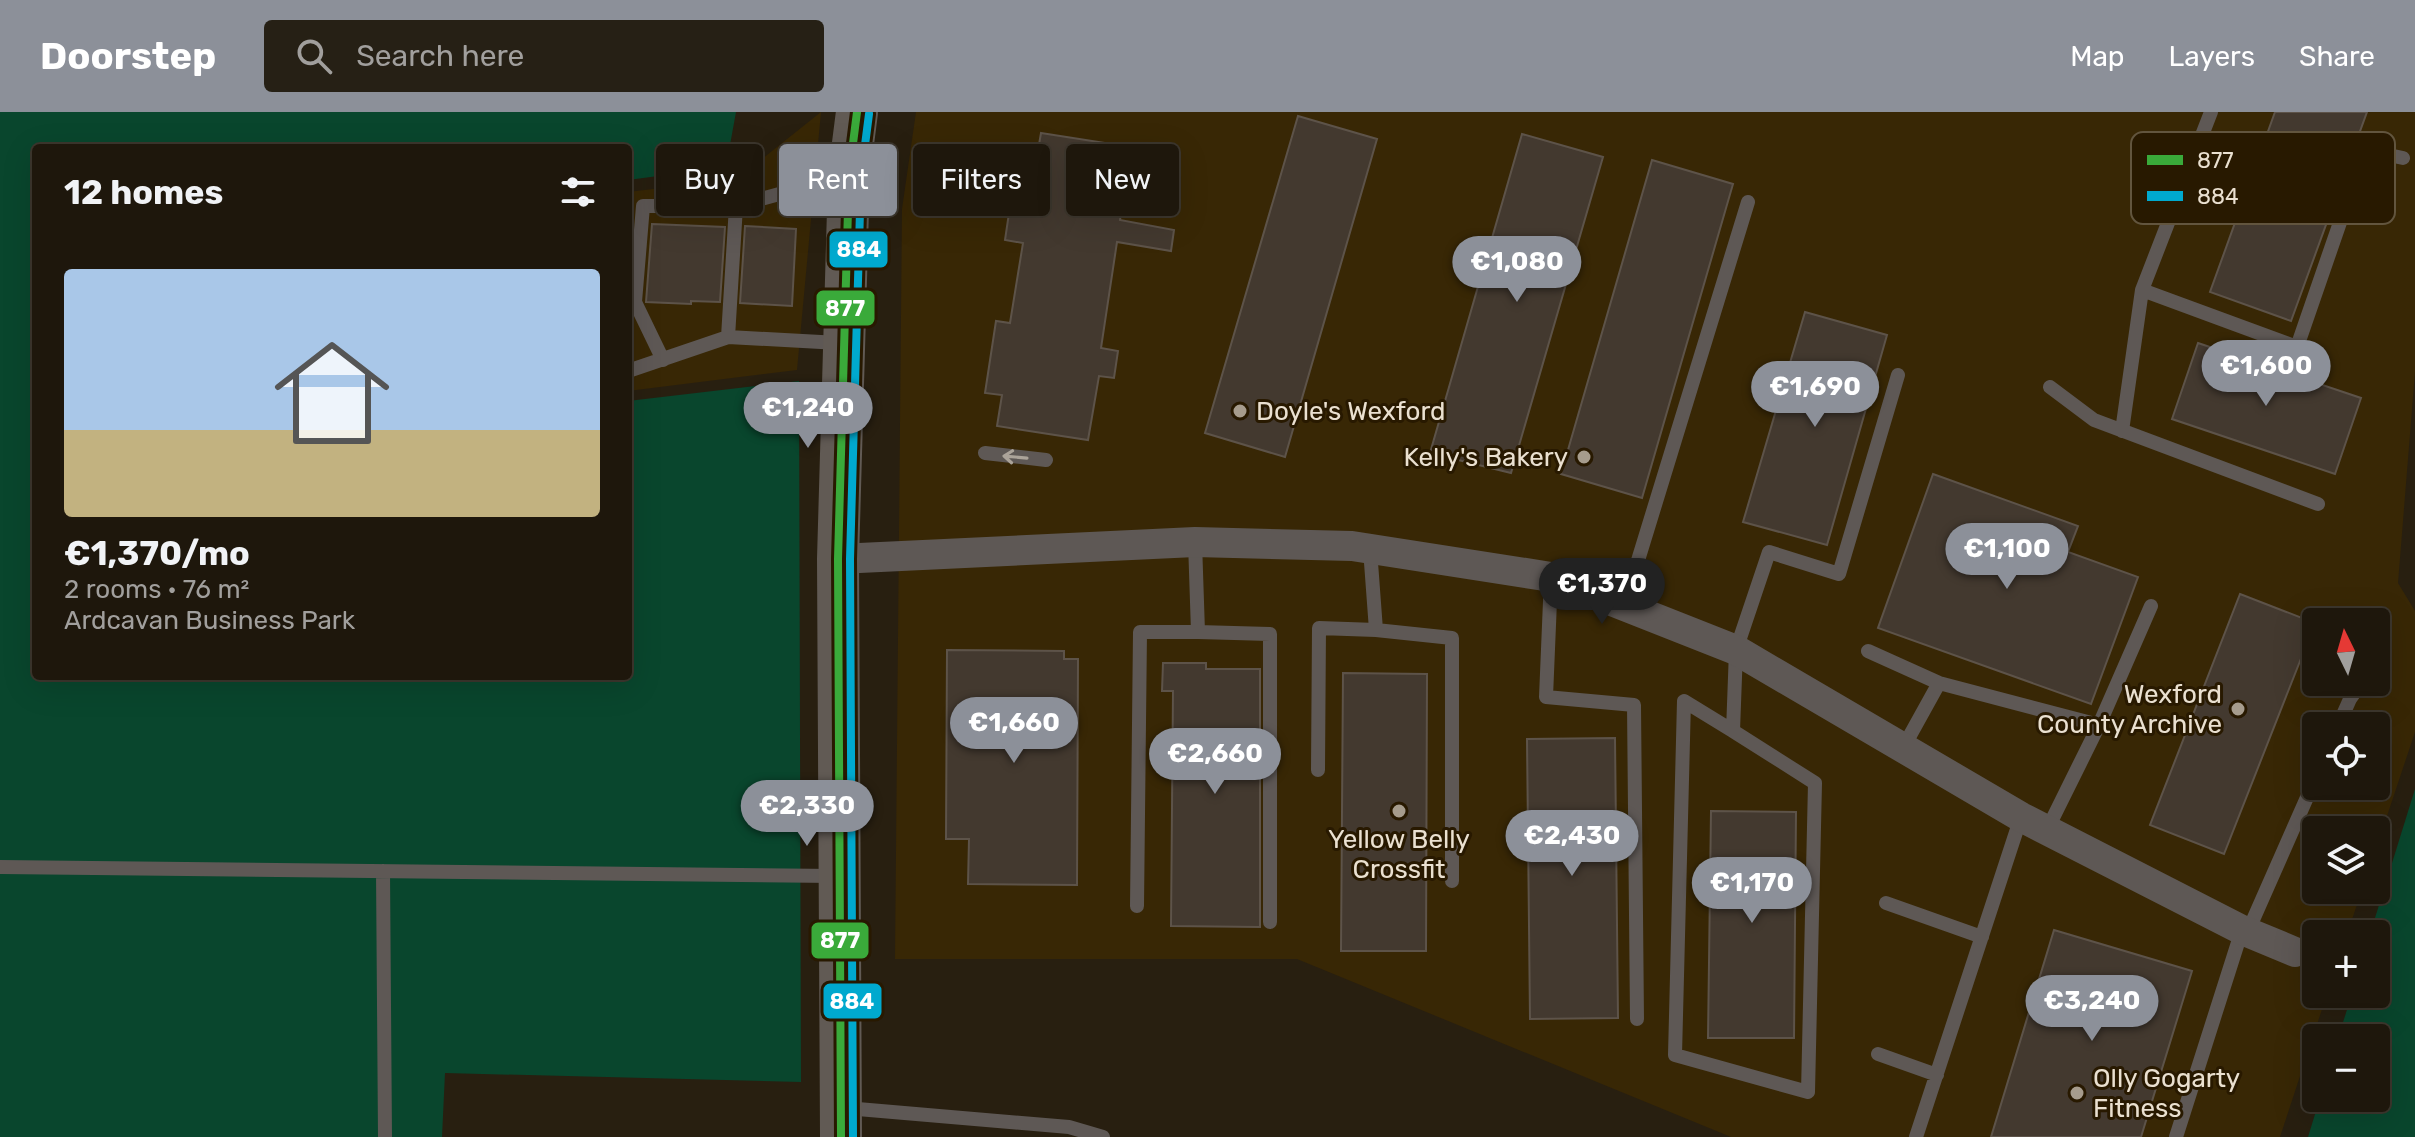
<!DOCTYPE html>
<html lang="en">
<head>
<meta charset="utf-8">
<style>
	:root { --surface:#1e170c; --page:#262015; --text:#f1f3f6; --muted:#a19f9d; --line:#3c362d; --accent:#8c9099 }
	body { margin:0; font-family:Rubik,sans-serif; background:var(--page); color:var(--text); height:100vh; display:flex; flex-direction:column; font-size:30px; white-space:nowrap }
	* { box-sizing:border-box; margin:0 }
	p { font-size:26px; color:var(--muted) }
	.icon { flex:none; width:44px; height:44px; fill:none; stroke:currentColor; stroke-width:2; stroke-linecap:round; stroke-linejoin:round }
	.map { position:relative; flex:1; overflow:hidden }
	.panel { position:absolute; left:32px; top:32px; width:600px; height:536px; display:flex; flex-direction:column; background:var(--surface); border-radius:8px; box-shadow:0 8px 32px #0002,0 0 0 2px var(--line) }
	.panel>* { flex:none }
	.banner { position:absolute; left:656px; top:32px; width:760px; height:72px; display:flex; gap:16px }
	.needle { width:52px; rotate:355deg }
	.fabs { position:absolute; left:2302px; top:496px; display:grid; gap:16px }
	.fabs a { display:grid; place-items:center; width:88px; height:88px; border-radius:8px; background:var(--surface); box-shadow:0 8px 32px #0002,0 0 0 2px var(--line); font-size:40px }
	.price { position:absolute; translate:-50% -68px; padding:0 18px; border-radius:28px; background:var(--accent); color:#fff; font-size:26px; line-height:52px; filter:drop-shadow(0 2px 4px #0008) }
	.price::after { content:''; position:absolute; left:50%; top:48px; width:24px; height:18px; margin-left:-12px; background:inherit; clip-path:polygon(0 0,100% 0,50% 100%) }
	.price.on { background:#222; color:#fff }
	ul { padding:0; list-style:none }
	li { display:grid; align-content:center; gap:16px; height:424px; padding:0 32px }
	li span { display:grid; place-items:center; height:248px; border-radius:8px; color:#555 }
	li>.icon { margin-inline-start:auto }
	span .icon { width:144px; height:144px; fill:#fffc; stroke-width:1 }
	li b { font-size:34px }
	h2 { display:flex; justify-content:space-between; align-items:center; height:96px; padding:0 32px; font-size:34px }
	.tag { padding:0 28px; border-radius:8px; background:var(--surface); box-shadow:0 8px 32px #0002,0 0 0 2px var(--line); font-size:28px; line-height:72px }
	.tag.on { background:var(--accent); color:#fff }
	header { display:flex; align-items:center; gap:48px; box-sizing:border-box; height:112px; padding:0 40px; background:var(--accent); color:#fff }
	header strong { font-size:38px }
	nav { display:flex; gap:44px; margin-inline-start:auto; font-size:28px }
	.search { width:560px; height:72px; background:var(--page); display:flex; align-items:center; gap:20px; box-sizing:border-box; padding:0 28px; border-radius:8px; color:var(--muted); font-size:30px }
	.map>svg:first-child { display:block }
	.built { fill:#382705; fill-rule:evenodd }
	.green { fill:#09462d }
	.building { fill:#43392f; stroke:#5d5349; stroke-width:2 }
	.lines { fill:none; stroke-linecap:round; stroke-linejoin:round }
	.lane { stroke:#5e5855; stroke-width:14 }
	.street { stroke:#5e5855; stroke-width:30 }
	.secondary { stroke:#615a54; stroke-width:42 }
	.bus-1-casing { stroke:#281900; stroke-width:14 }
	.bus-2-casing { stroke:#281900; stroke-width:14 }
	.bus-1 { stroke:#3aaa3a; stroke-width:8 }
	.bus-2 { stroke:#00a9ce; stroke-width:8 }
	.oneway { stroke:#aba399 }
	.poi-dot { fill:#a69c8d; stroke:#281900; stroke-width:3 }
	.labels { text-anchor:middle; stroke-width:6; stroke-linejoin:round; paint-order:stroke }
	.poi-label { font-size:26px; fill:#eae0d0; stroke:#281900; text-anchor:start }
	.key { fill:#281900; stroke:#62553e; stroke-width:2 }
	.key-label { font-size:22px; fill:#eae0d0 }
	.line-badge { stroke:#281900; stroke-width:3 }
	.badge-label { font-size:22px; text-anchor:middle; font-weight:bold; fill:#fff }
</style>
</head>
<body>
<header>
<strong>Doorstep</strong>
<div class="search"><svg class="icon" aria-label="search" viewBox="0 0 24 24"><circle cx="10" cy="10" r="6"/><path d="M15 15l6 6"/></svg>Search here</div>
<nav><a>Map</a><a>Layers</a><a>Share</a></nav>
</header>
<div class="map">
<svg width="2415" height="1025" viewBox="0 0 2415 1025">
	<rect width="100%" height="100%" fill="#281f10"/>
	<!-- built -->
	<path class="built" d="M821 0 797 258 628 279V80L737 67Z
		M916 0H2415V260L2398 471 2415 499V620L2376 737V718H2316V778H2362L2347 822H2316V882H2327L2280 1025H1731L1297 847H895L902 97ZM2316 510H2376V570H2316ZM2316 614H2376V674H2316Z"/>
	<!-- green -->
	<path class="green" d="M0 0H736L726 55 628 68V36H36V564H628V289L799 269 801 970 445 961 442 1025H0Z
		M2415 677V1025H2308L2320 986H2376V926H2338L2352 882H2376V822H2370Z"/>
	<!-- building -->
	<path class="building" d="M2275 0H2367L2291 209 2210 180Z
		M1298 4 1377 27 1285 345 1205 321Z
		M1041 21 1131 35 1120 108 1174 118 1171 139 1117 130 1101 236 1118 239 1114 266 1099 264 1088 328 997 314 1002 283 985 281 996 209 1010 211 1023 131 1005 128 1016 54 1035 56Z
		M1522 22 1603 45 1511 361 1430 341Z
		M1652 48 1733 72 1642 386 1561 362Z
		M652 112 725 115 720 190 691 189V192L646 190Z
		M745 114 796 117 792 194 740 191Z
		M1805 200 1887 223 1827 433 1743 410Z
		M2198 231 2361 286 2335 362 2172 307Z
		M1933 362 2078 414 2068 440 2138 465 2091 592 1878 516Z
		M2240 482 2315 511 2224 742 2150 713Z
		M947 538 1064 539V547H1078L1077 773 968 772 969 727H946Z
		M1163 551H1206V557H1260V815L1171 814 1173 579H1162Z
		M1343 561 1427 562 1426 839H1341Z
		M1615 626 1618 906 1530 907 1527 627Z
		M1711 699 1796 700 1794 926H1708Z
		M2054 818 2192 859 2141 1025H1991Z"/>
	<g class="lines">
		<!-- lane -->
		<path class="lane" d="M2142 178 2297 235 2365 38 2403 46
			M728 225 736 94
			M663 248 635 190 643 94H736L845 64
			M628 259 728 225 839 231
			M2050 275 2094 308 2318 392
			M2122 319 2142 178 2211 0
			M985 341 1046 348
			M1195 430 1198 520 1270 522V810
			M1370 437 1376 518 1452 526V769
			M1551 465 1546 585 1634 593 1637 907
			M1624 494 1748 90
			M1868 539 1939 571 2099 613 2047 718
			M2099 613 2151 494
			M2338 614 2350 587 2362 570
			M1733 619 1684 589 1675 943 1808 980 1815 671 1733 619 1736 538 1769 440 1839 462 1898 263
			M1903 636 1939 571
			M1318 658 1319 516 1376 518
			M0 755 835 764
			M383 759 385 1025
			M1886 791 1982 825
			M1137 794 1140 520H1198
			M1878 942 1937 963
			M846 996 1069 1015 1103 1025
			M1916 1025 2021 705
			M2176 1025 2242 818 2253 808 2316 665"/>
		<!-- street -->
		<path class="street" d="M838 447 1195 430 1352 434 1551 465 1736 538 2021 705 2242 818 2295 840"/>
		<!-- secondary -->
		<path class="secondary" d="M841 1025 838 447 849 63 857 0"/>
		<!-- bus-1 casing -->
		<g class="bus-1-casing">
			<path id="bus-1" d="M841 1025 838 447 849 63 857 0"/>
		</g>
		<!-- bus-2 casing -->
		<g class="bus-2-casing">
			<path id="bus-2" d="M853 1025 850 447 861 64 869 2"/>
		</g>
		<!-- bus-1 -->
		<use href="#bus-1" class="bus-1"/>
		<!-- bus-2 -->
		<use href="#bus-2" class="bus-2"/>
	</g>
	<!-- one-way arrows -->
	<defs><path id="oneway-shaft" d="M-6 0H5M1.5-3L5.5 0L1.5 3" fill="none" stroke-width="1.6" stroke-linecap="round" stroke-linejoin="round" transform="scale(2)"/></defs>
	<use class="oneway" href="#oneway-shaft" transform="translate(1015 345) rotate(-175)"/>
	<!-- markers -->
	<g class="poi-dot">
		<circle cx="1240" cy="299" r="8"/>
		<circle cx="1584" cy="345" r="8"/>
		<circle cx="2238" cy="597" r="8"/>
		<circle cx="1399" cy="699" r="8"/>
		<circle cx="2077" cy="981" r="8"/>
	</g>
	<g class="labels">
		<!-- poi labels -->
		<g class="poi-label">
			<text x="1256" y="308">Doyle's Wexford</text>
			<text x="1568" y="354" text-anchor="end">Kelly's Bakery</text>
			<text x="2222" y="591" text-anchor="end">Wexford<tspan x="2222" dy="30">County Archive</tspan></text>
			<text x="1399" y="736" text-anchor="middle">Yellow Belly<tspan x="1399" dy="30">Crossfit</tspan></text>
			<text x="2093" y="975">Olly Gogarty<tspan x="2093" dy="30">Fitness</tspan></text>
		</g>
	</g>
	<!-- legend -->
	<rect x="2131" y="20" width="264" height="92" rx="12" class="key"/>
	<rect x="2147" y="43" width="36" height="10" fill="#3aaa3a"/>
	<rect x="2147" y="79" width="36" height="10" fill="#00a9ce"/>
	<g class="key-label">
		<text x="2197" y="56">877</text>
		<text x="2197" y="92">884</text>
	</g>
	<g class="line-badge">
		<rect x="828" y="118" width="61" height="39" rx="8" fill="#00a9ce"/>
		<rect x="815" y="177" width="61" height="38" rx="8" fill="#3aaa3a"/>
		<rect x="810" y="809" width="60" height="39" rx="8" fill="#3aaa3a"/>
		<rect x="822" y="870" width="61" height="38" rx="8" fill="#00a9ce"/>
	</g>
	<g class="badge-label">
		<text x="859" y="145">884</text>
		<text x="845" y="204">877</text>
		<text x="840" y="836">877</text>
		<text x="852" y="897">884</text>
	</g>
</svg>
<div class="fabs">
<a><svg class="needle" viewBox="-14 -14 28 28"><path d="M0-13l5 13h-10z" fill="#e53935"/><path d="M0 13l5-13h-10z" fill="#a19f9d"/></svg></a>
<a><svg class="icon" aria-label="locate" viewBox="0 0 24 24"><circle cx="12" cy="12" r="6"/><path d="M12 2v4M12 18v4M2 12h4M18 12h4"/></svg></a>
<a><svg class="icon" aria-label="layers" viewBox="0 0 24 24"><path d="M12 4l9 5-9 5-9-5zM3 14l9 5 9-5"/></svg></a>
<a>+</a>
<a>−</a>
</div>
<b class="price" style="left:1517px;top:192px">€1,080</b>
<b class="price" style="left:2266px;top:296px">€1,600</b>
<b class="price" style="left:1815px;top:317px">€1,690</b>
<b class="price" style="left:808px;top:338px">€1,240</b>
<b class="price" style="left:2007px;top:479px">€1,100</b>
<b class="price on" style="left:1602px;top:514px">€1,370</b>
<b class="price" style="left:1014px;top:653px">€1,660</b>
<b class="price" style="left:1215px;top:684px">€2,660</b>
<b class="price" style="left:807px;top:736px">€2,330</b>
<b class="price" style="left:1572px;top:766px">€2,430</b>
<b class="price" style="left:1752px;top:813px">€1,170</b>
<b class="price" style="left:2092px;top:931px">€3,240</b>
<div class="banner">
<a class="tag">Buy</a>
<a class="tag on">Rent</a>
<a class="tag">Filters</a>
<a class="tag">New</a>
</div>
<section class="panel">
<h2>12 homes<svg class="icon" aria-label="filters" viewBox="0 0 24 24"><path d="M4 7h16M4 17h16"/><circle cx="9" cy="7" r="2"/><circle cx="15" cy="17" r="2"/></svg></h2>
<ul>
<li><span style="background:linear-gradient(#a9c7e8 65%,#c2b280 0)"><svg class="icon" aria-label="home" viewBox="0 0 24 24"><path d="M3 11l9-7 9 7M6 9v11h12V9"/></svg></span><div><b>€1,370/mo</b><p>2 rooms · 76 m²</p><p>Ardcavan Business Park</p></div></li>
</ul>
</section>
</div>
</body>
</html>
